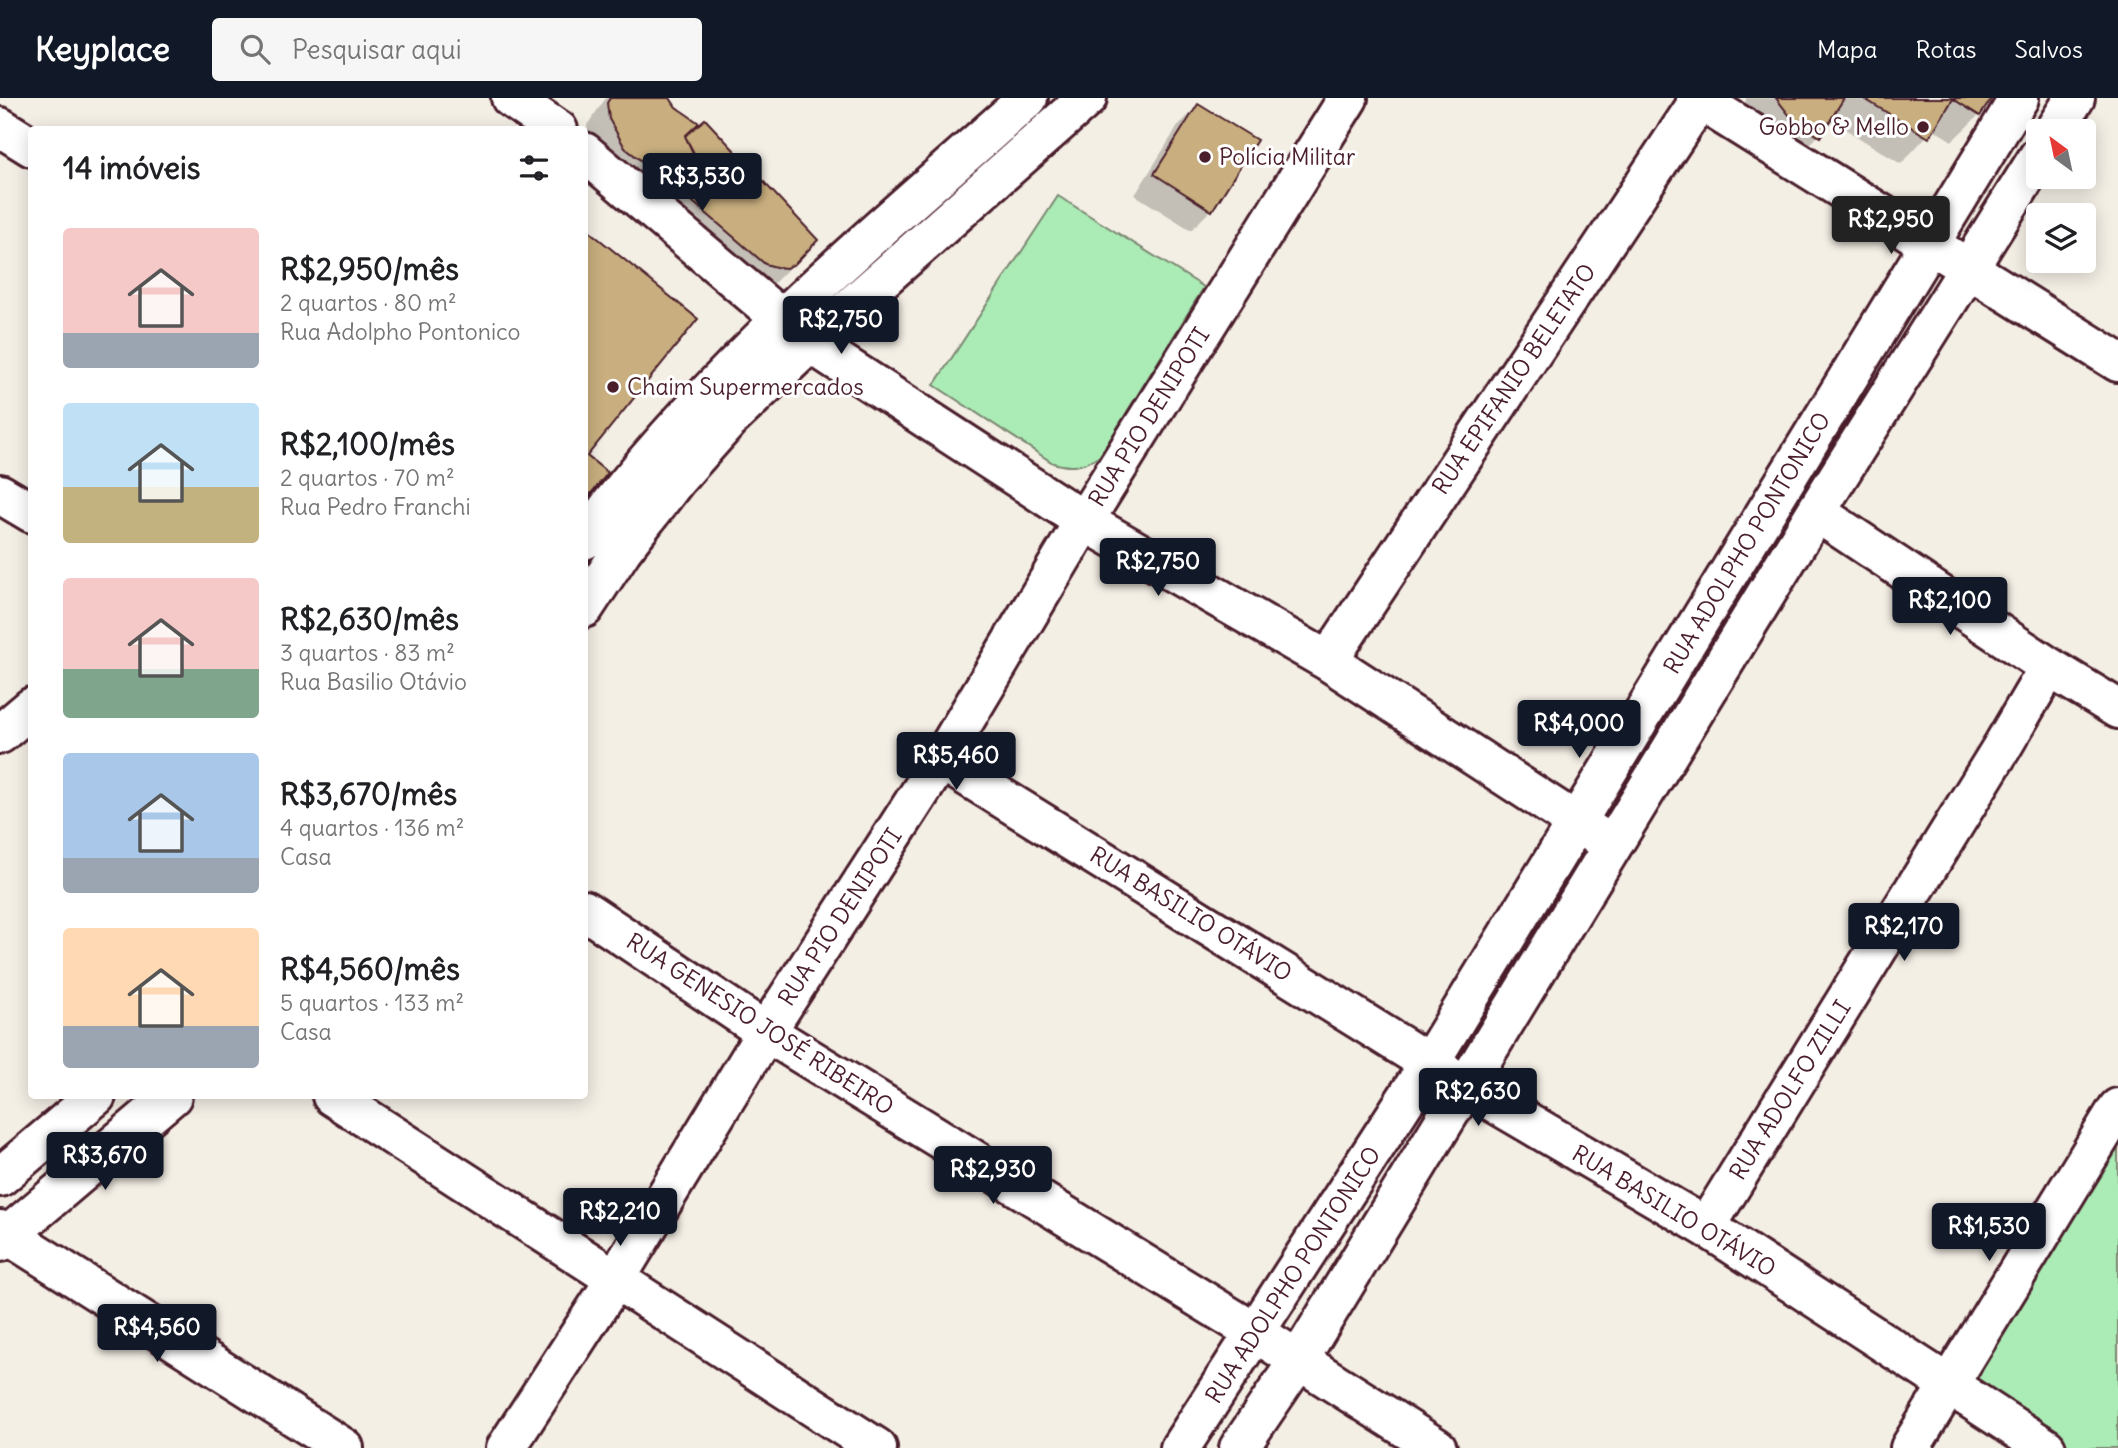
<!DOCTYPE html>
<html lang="pt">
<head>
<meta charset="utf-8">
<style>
	:root { --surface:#fff; --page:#f6f6f6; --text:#202124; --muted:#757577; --accent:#111827 }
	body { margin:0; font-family:Delius,sans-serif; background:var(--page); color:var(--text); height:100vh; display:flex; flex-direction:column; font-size:26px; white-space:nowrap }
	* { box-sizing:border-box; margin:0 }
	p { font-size:23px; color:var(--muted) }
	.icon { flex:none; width:38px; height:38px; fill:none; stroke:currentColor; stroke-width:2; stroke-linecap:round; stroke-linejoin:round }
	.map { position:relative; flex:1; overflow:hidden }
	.drawer { position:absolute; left:28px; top:28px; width:560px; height:973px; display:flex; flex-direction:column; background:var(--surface); border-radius:7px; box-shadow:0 4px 18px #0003 }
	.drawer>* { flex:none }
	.needle { width:46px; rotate:327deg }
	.buttons { position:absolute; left:2026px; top:21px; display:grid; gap:14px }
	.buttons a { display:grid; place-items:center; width:70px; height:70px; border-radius:7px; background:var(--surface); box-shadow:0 4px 18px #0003; font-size:35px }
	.price { position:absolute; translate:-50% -60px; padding:0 16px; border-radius:7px; background:var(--accent); color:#fff; font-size:23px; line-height:46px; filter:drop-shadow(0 2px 4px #0008) }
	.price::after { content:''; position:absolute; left:50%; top:42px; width:21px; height:16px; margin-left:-10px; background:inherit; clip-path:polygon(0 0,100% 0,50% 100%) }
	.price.on { background:#222; color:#fff }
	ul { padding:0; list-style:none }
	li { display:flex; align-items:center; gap:21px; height:175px; padding:0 35px }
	li span { display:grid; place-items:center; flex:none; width:196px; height:140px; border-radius:7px; color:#555 }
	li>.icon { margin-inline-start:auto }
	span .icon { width:84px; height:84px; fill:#fffc; stroke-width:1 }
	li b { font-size:30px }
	h2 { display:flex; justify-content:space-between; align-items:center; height:84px; padding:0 35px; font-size:30px }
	header { display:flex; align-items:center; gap:42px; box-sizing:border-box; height:98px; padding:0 35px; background:var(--accent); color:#fff }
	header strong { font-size:33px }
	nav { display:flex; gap:38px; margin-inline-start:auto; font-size:24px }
	.search { width:490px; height:63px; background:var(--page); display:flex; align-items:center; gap:18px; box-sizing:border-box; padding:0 24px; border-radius:7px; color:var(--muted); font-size:26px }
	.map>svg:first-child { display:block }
	.green { fill:#abecb6; stroke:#7a8670; stroke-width:2 }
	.shadow { fill:#0003 }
	.building { fill:#c9af7f; stroke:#4a1f2b; stroke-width:2 }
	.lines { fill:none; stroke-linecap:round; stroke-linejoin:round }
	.street-casing { stroke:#4a1f2b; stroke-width:44 }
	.secondary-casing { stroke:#4a1f2b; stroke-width:44 }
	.street { stroke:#fff; stroke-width:38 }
	.secondary { stroke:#fff; stroke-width:38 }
	.poi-dot { fill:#4a1f2b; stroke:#fff; stroke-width:2.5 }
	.labels { text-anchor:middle; stroke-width:6; stroke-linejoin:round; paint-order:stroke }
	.poi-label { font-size:23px; fill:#4a1f2b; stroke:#fff; text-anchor:start }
	.street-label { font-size:23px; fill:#4a1f2b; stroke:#fff }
</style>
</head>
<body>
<header>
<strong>Keyplace</strong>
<div class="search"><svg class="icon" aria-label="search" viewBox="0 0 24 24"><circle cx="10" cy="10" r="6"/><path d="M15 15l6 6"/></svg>Pesquisar aqui</div>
<nav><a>Mapa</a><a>Rotas</a><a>Salvos</a></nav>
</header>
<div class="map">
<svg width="2118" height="1350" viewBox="0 0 2118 1350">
	<rect width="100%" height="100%" fill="#f4efe5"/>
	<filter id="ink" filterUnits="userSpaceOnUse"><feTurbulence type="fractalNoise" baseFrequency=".0143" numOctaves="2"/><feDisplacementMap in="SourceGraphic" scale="14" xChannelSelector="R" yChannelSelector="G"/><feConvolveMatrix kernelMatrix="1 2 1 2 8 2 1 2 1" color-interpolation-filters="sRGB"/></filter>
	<g filter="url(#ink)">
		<!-- green -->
		<path class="green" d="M1058 98 1204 189 1100 358C1084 368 1072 371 1053 365L934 287Z
			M2118 1021V1350H2051L1953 1289Z"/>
		<!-- shadow -->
		<path class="shadow" d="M606 0H668L675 10 700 28 794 165 773 186 765 189 589 42 587 27Z
			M1746 0H1990L1979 17 1952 43 1933 31 1901 66 1829 21 1818 38 1792 64 1744 19Z
			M1198 8 1211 112 1191 132 1135 97 1178 28Z"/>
		<!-- building -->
		<path class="building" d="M610 0H670L676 9 699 25 685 38 696 61 670 85 625 50 609 21 607 5Z
			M1776 0H1844L1820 39 1793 22Z
			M1863 0H1992L1980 18 1953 1 1929 40Z
			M1198 6 1257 42 1212 113 1154 76Z
			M705 21 818 142 795 166 786 170 776 169 765 166 671 85 697 61 685 38Z
			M584 129 698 221 587 358 608 375 584 404Z"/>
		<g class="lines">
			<!-- street casing -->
			<g class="street-casing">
				<path id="street" d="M511 0 558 32
					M1696 0 2118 264
					M0 29 32 49
					M2054 33 2075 0
					M584 54 810 245 1084 423 1328 563 1596 737
					M0 396 32 415
					M1816 414 2049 569 2118 611
					M1328 563 1701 0
					M0 636 32 609
					M941 662 1466 988 1706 1129 2046 1350
					M584 812 766 934 1256 1235 1437 1350
					M332 998 877 1350
					M1706 1129 2002 649 2049 569
					M0 1132 344 1350
					M506 1350 615 1182 766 934 941 662 1084 423 1348 0
					M1180 1350 1430 964 2019 0
					M1239 1350 1298 1263 1816 414 2039 58
					M1910 1350 2118 1010"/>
			</g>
			<!-- secondary casing -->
			<g class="secondary-casing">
				<path id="secondary" d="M584 442C708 272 872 139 1028 0
					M584 510 622 452 675 383 731 320 810 245 1087 0
					M0 1079 96 998
					M0 1144 172 998"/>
			</g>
			<!-- street -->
			<use href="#street" class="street"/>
			<!-- secondary -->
			<use href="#secondary" class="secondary"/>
		</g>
	</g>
	<!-- markers -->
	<g class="poi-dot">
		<circle cx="1923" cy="29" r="7"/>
		<circle cx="1205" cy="59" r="7"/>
		<circle cx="613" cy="289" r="7"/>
	</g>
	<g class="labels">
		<!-- poi labels -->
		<g class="poi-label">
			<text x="1909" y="37" text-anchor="end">Gobbo &amp; Mello</text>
			<text x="1219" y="67">Polícia Militar</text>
			<text x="627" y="297">Chaim Supermercados</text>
		</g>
		<!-- street labels -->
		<g class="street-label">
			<text transform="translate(1514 281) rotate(-56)" y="8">RUA EPIFANIO BELETATO</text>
			<text transform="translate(1149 319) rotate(-58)" y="8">RUA PIO DENIPOTI</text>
			<text transform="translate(1747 445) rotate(-59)" y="8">RUA ADOLPHO PONTONICO</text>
			<text transform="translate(1191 816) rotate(32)" y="8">RUA BASILIO OTÁVIO</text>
			<text transform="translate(840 819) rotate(-57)" y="8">RUA PIO DENIPOTI</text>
			<text transform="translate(760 926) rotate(33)" y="8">RUA GENESIO JOSÉ RIBEIRO</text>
			<text transform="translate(1790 992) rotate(-58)" y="8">RUA ADOLFO ZILLI</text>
			<text transform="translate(1674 1113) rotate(31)" y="8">RUA BASILIO OTÁVIO</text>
			<text transform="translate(1293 1177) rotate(-57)" y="8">RUA ADOLPHO PONTONICO</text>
		</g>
	</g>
</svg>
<div class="buttons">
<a><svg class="needle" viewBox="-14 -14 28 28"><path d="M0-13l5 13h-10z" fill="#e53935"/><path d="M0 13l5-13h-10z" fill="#757577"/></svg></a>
<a><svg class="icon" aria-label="layers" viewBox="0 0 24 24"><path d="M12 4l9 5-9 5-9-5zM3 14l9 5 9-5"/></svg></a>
</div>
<b class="price" style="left:702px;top:115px">R$3,530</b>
<b class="price on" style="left:1891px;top:158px">R$2,950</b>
<b class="price" style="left:841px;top:258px">R$2,750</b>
<b class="price" style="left:1158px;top:500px">R$2,750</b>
<b class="price" style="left:1950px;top:539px">R$2,100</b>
<b class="price" style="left:1579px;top:662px">R$4,000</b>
<b class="price" style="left:956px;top:694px">R$5,460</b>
<b class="price" style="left:1904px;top:865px">R$2,170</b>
<b class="price" style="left:1478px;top:1030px">R$2,630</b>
<b class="price" style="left:105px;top:1094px">R$3,670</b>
<b class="price" style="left:993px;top:1108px">R$2,930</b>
<b class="price" style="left:620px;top:1150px">R$2,210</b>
<b class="price" style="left:1989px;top:1165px">R$1,530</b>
<b class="price" style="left:157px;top:1266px">R$4,560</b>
<section class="drawer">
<h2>14 imóveis<svg class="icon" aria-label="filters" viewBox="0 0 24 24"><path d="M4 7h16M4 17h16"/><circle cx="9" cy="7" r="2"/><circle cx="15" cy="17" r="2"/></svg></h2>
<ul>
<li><span style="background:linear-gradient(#f6c9c9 75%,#9aa5b1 0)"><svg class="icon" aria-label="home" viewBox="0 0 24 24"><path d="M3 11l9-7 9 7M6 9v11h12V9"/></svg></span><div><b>R$2,950/mês</b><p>2 quartos · 80 m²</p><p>Rua Adolpho Pontonico</p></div></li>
<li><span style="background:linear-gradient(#bfe0f5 60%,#c2b280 0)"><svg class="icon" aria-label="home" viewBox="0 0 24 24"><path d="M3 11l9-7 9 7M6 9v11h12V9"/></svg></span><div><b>R$2,100/mês</b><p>2 quartos · 70 m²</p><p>Rua Pedro Franchi</p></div></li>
<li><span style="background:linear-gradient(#f6c9c9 65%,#7fa58c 0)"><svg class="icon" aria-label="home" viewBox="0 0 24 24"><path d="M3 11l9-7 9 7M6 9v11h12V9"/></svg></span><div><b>R$2,630/mês</b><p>3 quartos · 83 m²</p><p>Rua Basilio Otávio</p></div></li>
<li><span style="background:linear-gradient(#a9c7e8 75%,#9aa5b1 0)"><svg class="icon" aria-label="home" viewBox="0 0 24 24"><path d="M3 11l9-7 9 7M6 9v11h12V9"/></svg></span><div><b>R$3,670/mês</b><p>4 quartos · 136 m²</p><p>Casa</p></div></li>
<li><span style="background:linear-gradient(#ffd9b3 70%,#9aa5b1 0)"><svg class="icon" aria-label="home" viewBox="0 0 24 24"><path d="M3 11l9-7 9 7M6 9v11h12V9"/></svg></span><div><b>R$4,560/mês</b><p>5 quartos · 133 m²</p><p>Casa</p></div></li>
</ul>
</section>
</div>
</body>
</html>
